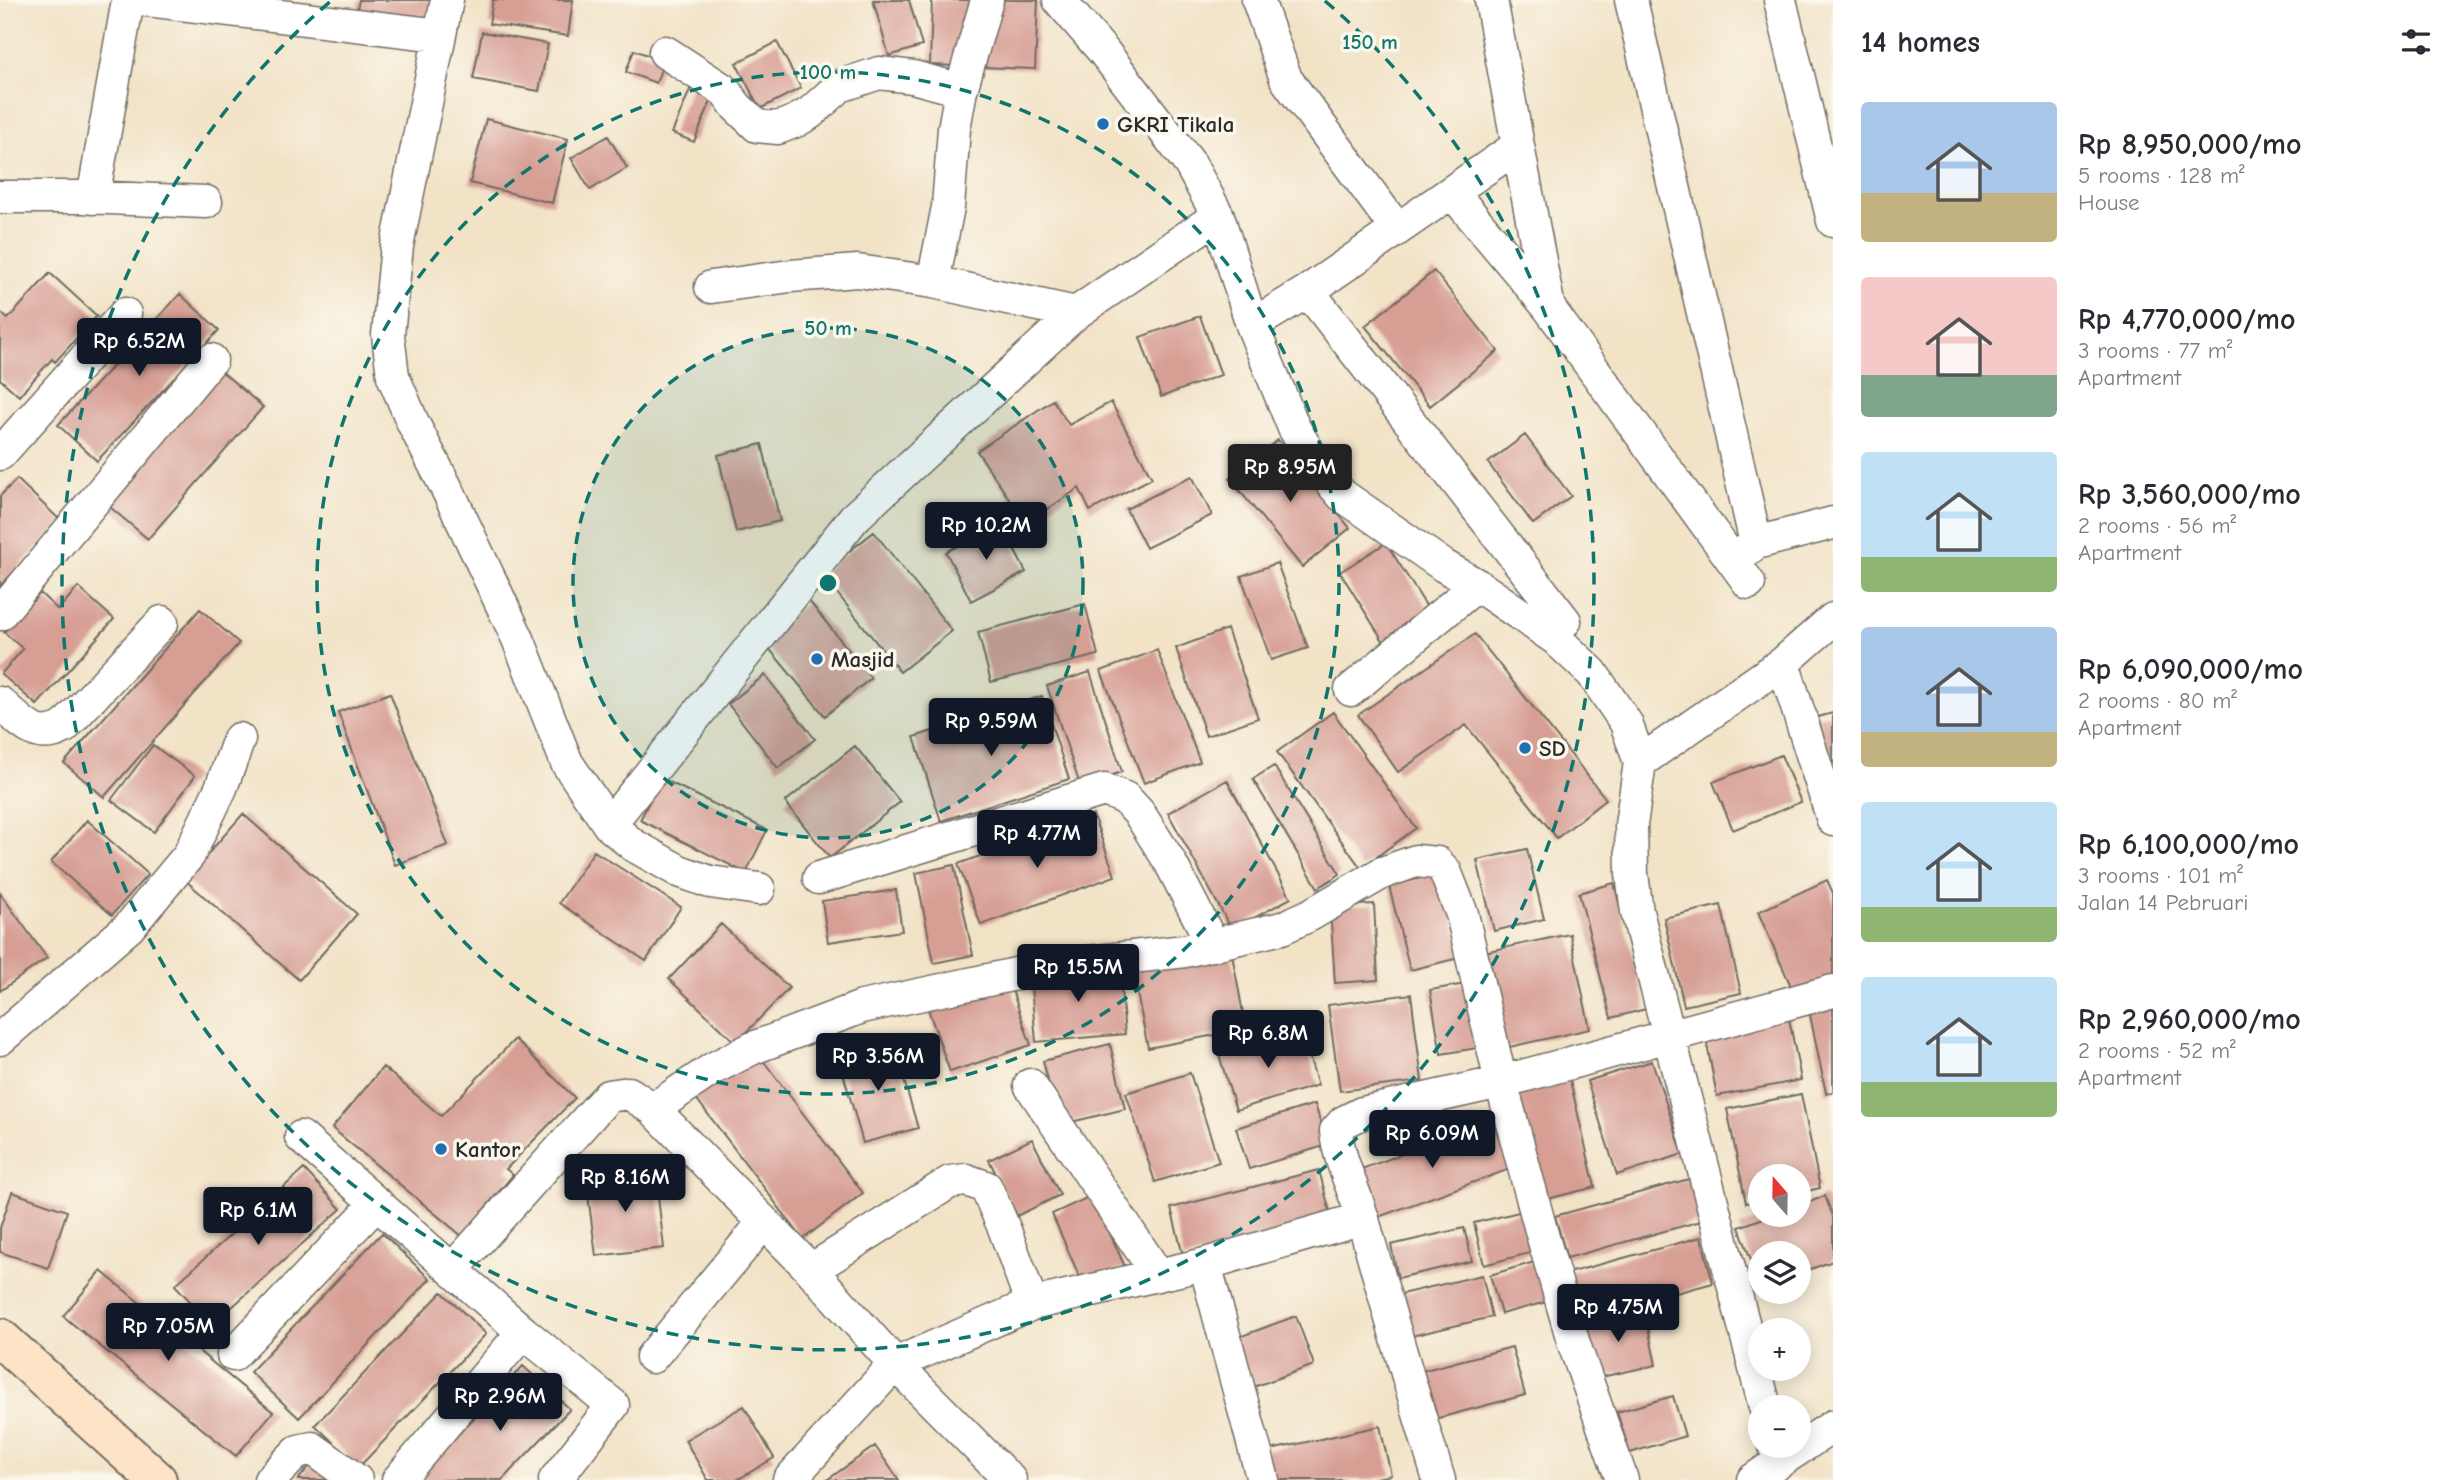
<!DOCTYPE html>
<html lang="en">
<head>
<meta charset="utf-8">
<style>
	:root { --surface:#fff; --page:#f2f2f3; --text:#2b2b33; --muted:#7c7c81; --accent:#111827 }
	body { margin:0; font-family:"Comic Neue",sans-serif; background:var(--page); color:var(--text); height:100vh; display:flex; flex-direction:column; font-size:26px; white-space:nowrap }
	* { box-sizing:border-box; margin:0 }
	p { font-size:23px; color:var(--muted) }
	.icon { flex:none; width:38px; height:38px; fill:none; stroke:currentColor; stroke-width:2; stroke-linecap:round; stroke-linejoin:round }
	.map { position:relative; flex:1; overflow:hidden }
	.drawer { display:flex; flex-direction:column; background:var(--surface); width:630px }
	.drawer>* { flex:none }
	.needle { width:46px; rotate:340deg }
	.buttons { position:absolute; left:1748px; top:1164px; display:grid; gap:14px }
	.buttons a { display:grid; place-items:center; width:63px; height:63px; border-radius:50%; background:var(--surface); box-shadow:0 4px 18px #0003; font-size:35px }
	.price { position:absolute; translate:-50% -60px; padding:0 16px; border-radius:7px; background:var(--accent); color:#fff; font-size:23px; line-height:46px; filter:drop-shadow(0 2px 4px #0008) }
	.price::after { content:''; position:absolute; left:50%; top:42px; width:21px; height:16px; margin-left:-10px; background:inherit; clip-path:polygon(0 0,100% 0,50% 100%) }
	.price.active { background:#222; color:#fff }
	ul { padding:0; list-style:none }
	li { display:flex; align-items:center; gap:21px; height:175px; padding:0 28px }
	li span { display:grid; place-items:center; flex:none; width:196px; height:140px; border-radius:7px; color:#555 }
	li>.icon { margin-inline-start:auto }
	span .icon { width:84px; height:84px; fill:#fffc; stroke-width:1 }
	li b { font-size:30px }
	h2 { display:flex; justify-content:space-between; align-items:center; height:84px; padding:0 28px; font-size:30px }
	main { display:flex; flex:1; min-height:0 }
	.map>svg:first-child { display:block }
	.building { fill:#d79f94 }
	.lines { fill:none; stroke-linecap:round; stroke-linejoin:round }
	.street-casing { stroke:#716b62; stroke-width:35 }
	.secondary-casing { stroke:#716b62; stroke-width:42 }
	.street { stroke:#fff; stroke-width:32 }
	.secondary { stroke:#fee4c6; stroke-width:38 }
	.ring { fill:none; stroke:#0f766e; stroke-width:3.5; stroke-dasharray:12 9 }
	.poi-dot { fill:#1f6fb2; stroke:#fbf7ec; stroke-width:2.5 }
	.labels { text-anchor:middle; stroke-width:7; stroke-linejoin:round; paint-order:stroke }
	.poi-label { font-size:23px; font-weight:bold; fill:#2b2b2b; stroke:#fbf7ec; text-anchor:start }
	.centre { fill:#0f766e; stroke:#fbf7ec; stroke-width:3.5 }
	.ring-label { font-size:21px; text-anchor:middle; font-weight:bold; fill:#0f766e; stroke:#fbf7ec; stroke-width:7; stroke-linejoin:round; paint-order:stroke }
</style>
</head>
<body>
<main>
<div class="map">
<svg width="1833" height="1480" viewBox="0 0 1833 1480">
	<rect width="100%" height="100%" fill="#fbf7ec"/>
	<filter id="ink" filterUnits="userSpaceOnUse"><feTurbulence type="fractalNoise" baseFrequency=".0143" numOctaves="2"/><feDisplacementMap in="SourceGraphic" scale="14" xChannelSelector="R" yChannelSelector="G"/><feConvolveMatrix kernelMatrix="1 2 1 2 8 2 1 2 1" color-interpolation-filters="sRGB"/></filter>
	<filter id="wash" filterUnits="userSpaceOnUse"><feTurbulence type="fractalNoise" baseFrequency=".00686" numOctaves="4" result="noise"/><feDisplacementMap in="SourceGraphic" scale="28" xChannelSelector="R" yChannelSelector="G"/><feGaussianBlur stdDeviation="1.57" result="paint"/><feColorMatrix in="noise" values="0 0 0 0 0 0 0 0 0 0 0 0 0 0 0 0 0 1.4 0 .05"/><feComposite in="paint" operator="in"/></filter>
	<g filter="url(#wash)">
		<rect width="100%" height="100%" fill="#f2e3c7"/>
		<g id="blocks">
			<!-- building -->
			<path class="building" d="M359 0H442L436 27 357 9Z
				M493 0H573L568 36 489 24Z
				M873 0H909L922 46 889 56Z
				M932 0H1038L1035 69 930 65Z
				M482 32 548 44 539 91 473 79Z
				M777 42 801 88 760 109 736 63Z
				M634 50 664 61 656 83 626 72Z
				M692 85 714 94 694 142 672 133Z
				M486 119 568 139 552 203 470 183Z
				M608 136 627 168 590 190 571 158Z
				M1434 271 1498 351 1430 406 1365 326Z
				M50 273 97 316 55 362 52 359 19 396 0 379V312L8 319Z
				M180 294 219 330 97 461 58 425Z
				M1200 316 1221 375 1161 397 1140 337Z
				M221 371 263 407 148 539 105 503Z
				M1053 400 1069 425 1111 402 1152 478 1090 511 1079 488 1026 524 977 451Z
				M1525 435 1571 496 1533 524 1488 463Z
				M1278 440 1350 528 1302 567 1230 479Z
				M762 444 780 521 736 532 718 455Z
				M1192 476 1212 515 1146 548 1126 509Z
				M17 479 62 522 0 586V496Z
				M1000 523 1026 572 971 601 946 552Z
				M874 532 952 631 900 672 821 573Z
				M1386 543 1430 612 1384 642 1340 572Z
				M1277 563 1308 648 1271 660 1241 576Z
				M78 587 114 619 37 705 1 674 23 649 4 632 40 593 58 610Z
				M809 601 871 678 825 716 762 640Z
				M1085 604 1098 655 991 682 978 632Z
				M200 609 239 643 104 797 64 763Z
				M1227 629 1258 718 1206 736 1176 648Z
				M1475 634 1606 799 1557 838 1466 725 1398 772 1358 715Z
				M1157 650 1200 762 1144 783 1101 671Z
				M1090 672 1122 772 1080 785 1047 686Z
				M765 675 815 739 778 768 728 704Z
				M390 693 448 845 395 865 338 712Z
				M1042 696 1069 779 941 821 914 737Z
				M1333 712 1416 828 1361 868 1277 752Z
				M1833 713V767H1832L1818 717Z
				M153 745 195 776 154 832 111 800Z
				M855 746 900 802 830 858 785 802Z
				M1781 755 1801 802 1733 830 1713 782Z
				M1274 766 1340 874 1318 888 1253 779Z
				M661 778 767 830 746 873 640 820Z
				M1227 780 1291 898 1232 930 1168 813Z
				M243 814 357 914 299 980 185 880Z
				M1093 815 1115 876 981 925 958 864Z
				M87 820 148 874 112 915 51 862Z
				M1527 849 1544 919 1494 931 1477 860Z
				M594 851 681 907 646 961 559 903Z
				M954 865 973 955 934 963 916 873Z
				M1442 873 1463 957 1410 970 1389 886Z
				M1827 880 1833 893V976L1794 993 1758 912Z
				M1614 883 1646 1009 1611 1018 1579 893Z
				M896 890 902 931 828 942 822 901Z
				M0 893 47 958 0 991Z
				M1374 904 1378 980 1335 983 1330 907Z
				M1721 905 1741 993 1684 1006 1664 918Z
				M721 924 789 988 736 1043 669 979Z
				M1570 934 1590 1029 1505 1048 1484 952Z
				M1231 949 1246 1029 1148 1048 1132 968Z
				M1119 967 1125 1034 1036 1042 1030 975Z
				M1007 976 1031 1045 950 1072 926 1003Z
				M1466 984 1477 1048 1441 1054 1430 990Z
				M1411 994 1422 1081 1340 1091 1328 1005Z
				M1833 1005V1092L1826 1093 1809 1010Z
				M1789 1018 1801 1080 1717 1096 1705 1034Z
				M1301 1030 1318 1085 1236 1110 1219 1055Z
				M515 1039 575 1098 506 1169 513 1175 462 1236 332 1128 383 1067 441 1116Z
				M893 1043 918 1128 863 1143 839 1059Z
				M1110 1044 1125 1109 1059 1125 1043 1061Z
				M756 1051 863 1193 803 1239 695 1097Z
				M1652 1061 1683 1154 1617 1175 1587 1081Z
				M1190 1073 1219 1162 1155 1182 1126 1093Z
				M1570 1080 1595 1187 1543 1200 1517 1092Z
				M1801 1094 1820 1188 1799 1193V1176H1760V1200L1746 1203 1727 1109Z
				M1315 1104 1327 1145 1249 1169 1236 1128Z
				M1493 1121 1510 1169 1370 1220 1353 1172Z
				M1032 1139 1060 1195 1017 1216 989 1160Z
				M304 1169 341 1209 212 1325 175 1285Z
				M1319 1170 1332 1220 1184 1259 1171 1208Z
				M655 1171 664 1248 596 1256 586 1180Z
				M1689 1179 1701 1221 1567 1258 1555 1216Z
				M12 1192 67 1211 48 1268 0 1252V1228Z
				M1093 1195 1125 1267 1083 1285 1052 1214Z
				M1825 1196 1833 1217V1261L1799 1273V1253H1760V1284L1739 1227 1774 1214H1799V1206Z
				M1527 1210 1537 1251 1484 1265 1474 1223Z
				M1464 1228 1472 1261 1398 1278 1391 1245Z
				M382 1233 430 1279 299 1418 250 1372Z
				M1701 1237 1713 1283 1580 1319 1568 1273Z
				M1538 1261 1550 1301 1501 1314 1490 1275Z
				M101 1271 273 1412 236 1456 63 1316Z
				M1482 1275 1492 1317 1407 1337 1397 1295Z
				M442 1292 486 1334 359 1467 315 1425Z
				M1644 1309 1656 1365 1592 1379 1581 1322Z
				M1296 1316 1314 1365 1248 1389 1231 1340Z
				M1512 1347 1525 1395 1427 1421 1414 1373Z
				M523 1366 570 1409 502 1480H415Z
				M1673 1396 1685 1436 1630 1453 1617 1412Z
				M744 1406 774 1458 737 1480H708L685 1440Z
				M1380 1426 1391 1475 1367 1480H1272L1266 1451Z
				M875 1446 899 1480H827Z
				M311 1464 330 1480H298Z"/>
		</g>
	</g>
	<g filter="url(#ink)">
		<use href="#blocks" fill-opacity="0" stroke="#716b62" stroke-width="2"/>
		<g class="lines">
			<!-- street casing -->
			<g class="street-casing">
				<path id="street" d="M147 0 439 35
					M447 0 397 246 388 335 393 376 413 423 450 495 518 639 567 763 609 825 633 845 679 871 710 882 759 889
					M1059 0 1104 52 1190 164 1218 216 1252 325 1294 428 1317 466 1342 495 1444 566 1477 585 1556 639 1592 673 1626 723 1640 762 1631 825 1632 874 1637 912 1765 1407
					M1258 0 1286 79 1396 228
					M1631 0 1756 543 1734 560
					M1780 0 1833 221
					M665 52 725 91 737 107 757 126 778 128 796 121 810 113 840 86 879 73 913 77 961 90
					M1518 146 1548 303
					M1452 192 1549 308 1749 583
					M0 197H83L206 202
					M93 198 128 0
					M933 282 948 207 954 129 961 90 987 0
					M711 287 790 276 858 271 933 282 1076 313
					M1308 291 1565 621
					M1252 325 1308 291 1518 146 1491 0
					M0 454 125 314
					M1756 543 1833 523
					M0 614 211 360
					M1783 663 1833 820
					M1351 690 1477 585
					M0 703C21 721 36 743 64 727L162 622
					M1640 762 1783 663 1833 619
					M609 825 854 518 1076 313 1218 216
					M819 878 1104 790 1125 798 1139 813 1170 862 1213 945
					M0 1039 129 927 189 855 221 788 239 739
					M1030 1085 1158 1275
					M653 1109 714 1068 753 1048 862 1007 1054 966 1185 951 1282 928 1310 915 1382 873 1416 861 1437 863 1445 871 1462 914 1501 1082 1542 1234 1574 1344 1622 1480
					M301 1137 523 1332 398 1480
					M1205 1264 1263 1480
					M453 1269 608 1096 629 1093 653 1109 811 1270 895 1364 1010 1480
					M811 1270 950 1182 966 1180 986 1187 1004 1228 1032 1304
					M523 1332 613 1405 555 1480
					M233 1355 377 1203
					M652 1357 764 1222
					M1779 1462 1833 1426
					M270 1480 298 1451 312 1448 356 1480
					M789 1480 895 1364 1032 1304 1205 1264 1363 1218
					M1439 1480C1413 1395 1388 1309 1364 1223 1356 1192 1339 1163 1336 1131L1344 1122 1362 1113 1501 1082 1833 991
					M1753 1480 1779 1462 1775 1446"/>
			</g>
			<!-- secondary casing -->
			<g class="secondary-casing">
				<path id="secondary" d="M0 1338 157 1480"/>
			</g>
			<!-- street -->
			<use href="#street" class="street"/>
			<!-- secondary -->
			<use href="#secondary" class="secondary"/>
		</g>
	</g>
	<!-- distance rings -->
	<circle cx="828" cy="583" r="255" fill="#0f766e" fill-opacity=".12"/>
	<g class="ring">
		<circle cx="828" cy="583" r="255"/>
		<circle cx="828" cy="583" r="511"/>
		<path d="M1325 1A766 766 0 1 1 331 1"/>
	</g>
	<!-- markers -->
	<g class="poi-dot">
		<circle cx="1103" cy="124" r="7"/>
		<circle cx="817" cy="659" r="7"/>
		<circle cx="1525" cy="748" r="7"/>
		<circle cx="441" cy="1149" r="7"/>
	</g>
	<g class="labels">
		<!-- poi labels -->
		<g class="poi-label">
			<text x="1117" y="132">GKRI Tikala</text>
			<text x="831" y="667">Masjid</text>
			<text x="1539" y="756">SD</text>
			<text x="455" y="1157">Kantor</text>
		</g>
	</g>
	<circle cx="828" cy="583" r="10" class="centre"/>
	<g class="ring-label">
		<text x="1370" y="49">150 m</text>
		<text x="828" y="79">100 m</text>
		<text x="828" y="335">50 m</text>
	</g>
</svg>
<div class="buttons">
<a><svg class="needle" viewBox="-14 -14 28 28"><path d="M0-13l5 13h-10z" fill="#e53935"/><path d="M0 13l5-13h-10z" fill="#7c7c81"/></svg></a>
<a><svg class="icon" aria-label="layers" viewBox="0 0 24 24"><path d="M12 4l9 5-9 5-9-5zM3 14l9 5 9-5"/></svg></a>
<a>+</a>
<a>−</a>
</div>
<b class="price" style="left:139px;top:378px">Rp 6.52M</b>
<b class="price active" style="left:1290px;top:504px">Rp 8.95M</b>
<b class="price" style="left:986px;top:562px">Rp 10.2M</b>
<b class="price" style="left:991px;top:758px">Rp 9.59M</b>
<b class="price" style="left:1037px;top:870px">Rp 4.77M</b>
<b class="price" style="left:1078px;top:1004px">Rp 15.5M</b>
<b class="price" style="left:1268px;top:1070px">Rp 6.8M</b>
<b class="price" style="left:878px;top:1093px">Rp 3.56M</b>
<b class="price" style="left:1432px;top:1170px">Rp 6.09M</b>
<b class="price" style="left:625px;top:1214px">Rp 8.16M</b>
<b class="price" style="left:258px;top:1247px">Rp 6.1M</b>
<b class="price" style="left:1618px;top:1344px">Rp 4.75M</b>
<b class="price" style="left:168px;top:1363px">Rp 7.05M</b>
<b class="price" style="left:500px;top:1433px">Rp 2.96M</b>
</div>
<section class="drawer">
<h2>14 homes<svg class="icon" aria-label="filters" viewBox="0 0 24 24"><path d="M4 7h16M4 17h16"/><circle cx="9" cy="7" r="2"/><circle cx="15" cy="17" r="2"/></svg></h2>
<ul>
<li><span style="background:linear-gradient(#a9c7e8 65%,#c2b280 0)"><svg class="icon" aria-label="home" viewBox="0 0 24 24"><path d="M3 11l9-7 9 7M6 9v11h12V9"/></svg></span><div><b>Rp 8,950,000/mo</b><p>5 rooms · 128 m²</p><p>House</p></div></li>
<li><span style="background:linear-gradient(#f6c9c9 70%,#7fa58c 0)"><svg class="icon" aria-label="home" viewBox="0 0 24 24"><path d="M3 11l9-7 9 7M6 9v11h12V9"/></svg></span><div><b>Rp 4,770,000/mo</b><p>3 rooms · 77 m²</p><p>Apartment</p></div></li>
<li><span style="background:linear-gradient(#bfe0f5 75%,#8fb573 0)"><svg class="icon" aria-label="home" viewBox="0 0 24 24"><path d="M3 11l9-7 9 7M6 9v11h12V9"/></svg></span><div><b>Rp 3,560,000/mo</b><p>2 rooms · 56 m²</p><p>Apartment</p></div></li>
<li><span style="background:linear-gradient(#a9c7e8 75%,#c2b280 0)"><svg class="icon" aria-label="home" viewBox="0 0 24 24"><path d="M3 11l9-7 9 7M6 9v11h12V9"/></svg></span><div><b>Rp 6,090,000/mo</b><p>2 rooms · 80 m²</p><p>Apartment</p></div></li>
<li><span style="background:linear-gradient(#bfe0f5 75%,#8fb573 0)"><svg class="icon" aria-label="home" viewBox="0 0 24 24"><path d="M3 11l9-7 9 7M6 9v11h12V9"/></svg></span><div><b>Rp 6,100,000/mo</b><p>3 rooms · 101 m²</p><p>Jalan 14 Pebruari</p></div></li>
<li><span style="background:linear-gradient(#bfe0f5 75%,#8fb573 0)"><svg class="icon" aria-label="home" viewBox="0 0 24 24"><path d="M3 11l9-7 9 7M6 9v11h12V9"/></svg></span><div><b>Rp 2,960,000/mo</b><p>2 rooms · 52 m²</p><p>Apartment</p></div></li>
</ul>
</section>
</main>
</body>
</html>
